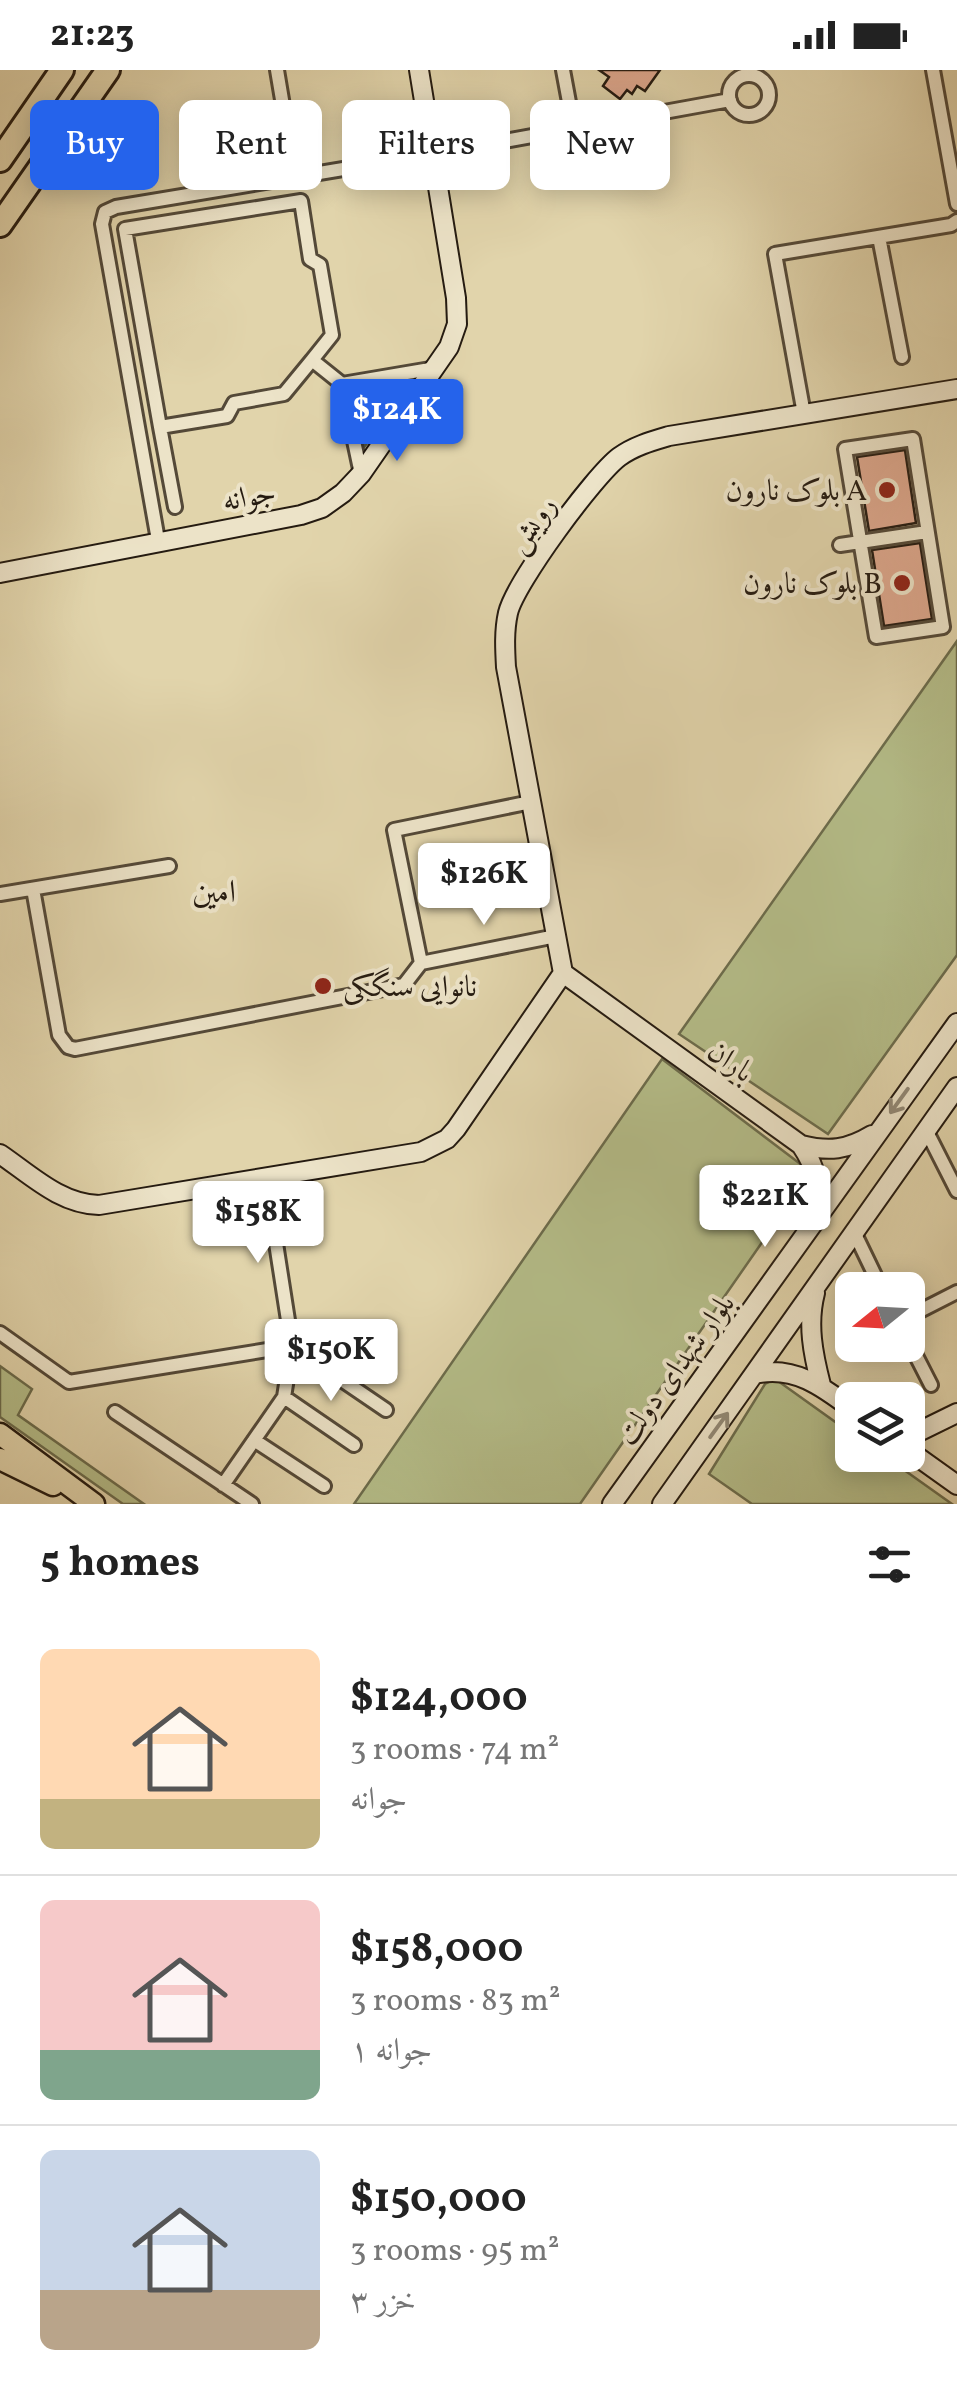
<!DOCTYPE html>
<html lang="en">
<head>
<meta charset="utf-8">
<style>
	:root { --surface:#fff; --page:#f2f2f2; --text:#222; --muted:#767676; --line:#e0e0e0; --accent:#2563eb }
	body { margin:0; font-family:Vollkorn,Amiri,serif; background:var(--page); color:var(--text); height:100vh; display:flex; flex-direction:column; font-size:38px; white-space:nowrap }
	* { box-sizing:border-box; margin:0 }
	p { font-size:32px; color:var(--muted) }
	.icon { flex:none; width:55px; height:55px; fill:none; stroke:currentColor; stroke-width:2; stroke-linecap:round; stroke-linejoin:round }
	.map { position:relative; height:1434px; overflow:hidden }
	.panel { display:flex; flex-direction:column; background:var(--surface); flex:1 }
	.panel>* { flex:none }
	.hud { position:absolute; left:30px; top:30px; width:898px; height:90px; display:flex; gap:20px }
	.needle { width:65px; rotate:252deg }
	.buttons { position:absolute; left:835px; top:1202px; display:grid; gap:20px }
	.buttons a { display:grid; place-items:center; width:90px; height:90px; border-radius:15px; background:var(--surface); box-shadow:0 5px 25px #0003; font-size:50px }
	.price { position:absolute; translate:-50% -85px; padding:0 22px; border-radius:10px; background:#fff; color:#222; font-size:32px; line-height:65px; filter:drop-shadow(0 2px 5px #0008) }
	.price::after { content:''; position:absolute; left:50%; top:60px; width:30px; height:22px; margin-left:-15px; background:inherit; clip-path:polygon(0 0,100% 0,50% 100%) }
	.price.active { background:var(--accent); color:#fff }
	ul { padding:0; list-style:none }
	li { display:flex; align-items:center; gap:30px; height:250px; padding:0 40px }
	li+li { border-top:2px solid var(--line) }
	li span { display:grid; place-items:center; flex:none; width:280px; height:200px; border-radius:15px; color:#555 }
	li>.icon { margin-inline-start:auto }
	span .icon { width:120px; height:120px; fill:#fffc; stroke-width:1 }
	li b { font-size:42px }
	h2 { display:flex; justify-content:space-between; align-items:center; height:120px; padding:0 40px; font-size:42px }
	.tag { padding:0 35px; border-radius:15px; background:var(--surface); box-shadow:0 5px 25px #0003; font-size:35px; line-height:90px }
	.tag.active { background:var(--accent); color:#fff }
	.status { display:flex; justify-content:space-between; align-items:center; height:70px; padding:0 50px; background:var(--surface); direction:ltr }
	.status svg { height:28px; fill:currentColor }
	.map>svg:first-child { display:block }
	.green { fill:#b4bc88; stroke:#6c6c4c; stroke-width:2.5 }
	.building { fill:#dda78d; stroke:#251b11; stroke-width:2.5 }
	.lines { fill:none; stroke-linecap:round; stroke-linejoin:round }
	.street-casing { stroke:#544938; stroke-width:18 }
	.secondary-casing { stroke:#251b11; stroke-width:22 }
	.primary-casing { stroke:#251b11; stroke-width:25 }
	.highway-casing { stroke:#251b11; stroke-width:28 }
	.street { stroke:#ece3c8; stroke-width:12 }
	.secondary { stroke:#ece3c8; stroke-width:18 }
	.primary { stroke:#e1d4ab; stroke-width:20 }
	.highway { stroke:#e1d4ab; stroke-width:22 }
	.oneway { stroke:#928976 }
	.poi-dot { fill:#8f2418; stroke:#ece3c8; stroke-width:4 }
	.labels { text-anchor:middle; stroke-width:8; stroke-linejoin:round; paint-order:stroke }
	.poi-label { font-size:30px; fill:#251b11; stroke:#ece3c8; text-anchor:end }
	.street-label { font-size:30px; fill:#251b11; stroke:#ece3c8 }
	.neighbourhood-label { font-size:32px; fill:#251b11; stroke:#ece3c8 }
</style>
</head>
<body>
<div class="status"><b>21:23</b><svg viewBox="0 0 49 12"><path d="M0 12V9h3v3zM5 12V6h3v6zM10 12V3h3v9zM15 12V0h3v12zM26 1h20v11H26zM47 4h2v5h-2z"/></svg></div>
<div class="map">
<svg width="957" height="1434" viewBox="0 0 957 1434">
	<rect width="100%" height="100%" fill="#e1d4ab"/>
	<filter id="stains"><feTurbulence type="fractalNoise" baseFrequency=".002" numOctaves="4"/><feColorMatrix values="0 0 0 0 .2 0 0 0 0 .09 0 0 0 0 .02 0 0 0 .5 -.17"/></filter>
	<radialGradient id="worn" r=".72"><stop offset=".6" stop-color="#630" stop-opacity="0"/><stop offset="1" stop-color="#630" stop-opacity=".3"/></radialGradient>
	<!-- green -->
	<path class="green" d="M411 313 365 376 354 323Z
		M957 571V885L828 1064 679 964Z
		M662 989 811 1102 580 1434H354Z
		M0 1296 32 1319 18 1345 144 1434H123L0 1347Z
		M771 1311H778L852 1364V1385H883L952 1434H752L709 1404 765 1314Z"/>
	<!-- building -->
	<path class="building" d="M599 0H660L645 21 637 16 632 24 627 20 620 29 603 16 609 7Z
		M905 380 916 453 869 461 857 387Z
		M920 473 932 549 884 556 872 480Z"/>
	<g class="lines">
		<!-- street casing -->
		<g class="street-casing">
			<path id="street" d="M277 0 295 107
				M563 0 574 59
				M933 0 957 134
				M729 25a20 20 0 1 1 40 0a20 20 0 1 1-40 0Z
				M879 167 902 287
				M312 290 284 324 234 333 227 346 160 357 125 159 301 131 310 189 320 195 332 265 312 290 342 314
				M804 344 775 184 951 155 957 151
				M160 357 175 437
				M913 369 943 557 876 567 845 379Z
				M361 404 342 314 436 298
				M158 470 102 154 105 142 116 137 433 84 730 30
				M840 475 927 462
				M33 819 59 965 68 977 75 979 404 915 421 893 556 866
				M0 824 169 796
				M421 893 394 760 531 732
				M926 1060 957 1121
				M855 1164 882 1220
				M908 1247 957 1222
				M0 1263 69 1312 292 1276
				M908 1270 931 1315
				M292 1276 386 1340
				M284 1327 354 1375
				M115 1342 252 1434
				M254 1370 324 1416
				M223 1415 284 1327 292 1276 266 1109"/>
		</g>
		<!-- secondary casing -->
		<g class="secondary-casing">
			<path id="secondary" d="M0 503 301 445 322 438 343 423 361 404 449 277 457 254 456 228 419 0
				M563 903 506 597C505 579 504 561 508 543 515 513 594 406 619 387 634 376 652 371 669 366L957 319
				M563 903 801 1075C829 1082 847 1080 872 1065
				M801 1075C817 1099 821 1116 814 1144
				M0 1084C31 1105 60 1134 99 1135L421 1082 447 1069 456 1059 563 903
				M815 1223C807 1254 813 1284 821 1315
				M755 1304C794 1295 823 1317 852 1339
				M908 1367 957 1343
				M908 1380 957 1415
				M612 1434 957 953
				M662 1434 957 1017"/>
		</g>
		<!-- primary casing -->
		<g class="primary-casing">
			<path id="primary" d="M0 1364 94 1434
				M0 1389 53 1415"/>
		</g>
		<!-- highway casing -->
		<g class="highway-casing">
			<path id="highway" d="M0 90 62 0
				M0 155 108 0"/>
		</g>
		<!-- street -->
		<use href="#street" class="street"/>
		<!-- secondary -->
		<use href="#secondary" class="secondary"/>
		<!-- primary -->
		<use href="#primary" class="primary"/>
		<!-- highway -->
		<use href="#highway" class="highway"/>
	</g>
	<!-- one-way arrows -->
	<defs><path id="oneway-shaft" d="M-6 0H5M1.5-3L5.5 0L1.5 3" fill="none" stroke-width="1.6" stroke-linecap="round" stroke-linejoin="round" transform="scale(2.5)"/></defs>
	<g class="oneway">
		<use href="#oneway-shaft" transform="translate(899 1031) rotate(126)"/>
		<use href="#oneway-shaft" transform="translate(719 1355) rotate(-54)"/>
	</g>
	<!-- markers -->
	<g class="poi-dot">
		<circle cx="887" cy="420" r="10"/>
		<circle cx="902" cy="513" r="10"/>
		<circle cx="323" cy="916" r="10"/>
	</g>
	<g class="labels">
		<!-- poi labels -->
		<g class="poi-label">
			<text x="867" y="430">بلوک نارون A</text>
			<text x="882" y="523">بلوک نارون B</text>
			<text x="343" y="926" text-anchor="start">نانوایی سنگکی</text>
		</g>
		<!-- street labels -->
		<g class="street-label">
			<text transform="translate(249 426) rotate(-10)" y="10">جوانه</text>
			<text transform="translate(531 454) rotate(-54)" y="10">رویش</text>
			<text transform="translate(731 991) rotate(36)" y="10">باران</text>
			<text transform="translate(675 1299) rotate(-54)" y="10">بلوار شهدای دولت</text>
		</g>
		<!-- neighbourhood labels -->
		<g class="neighbourhood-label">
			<text x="214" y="832">امین</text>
		</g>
	</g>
	<rect width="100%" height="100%" filter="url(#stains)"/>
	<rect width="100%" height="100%" fill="url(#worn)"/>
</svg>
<div class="buttons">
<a><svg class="needle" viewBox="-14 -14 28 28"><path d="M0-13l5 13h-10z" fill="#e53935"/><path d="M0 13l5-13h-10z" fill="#767676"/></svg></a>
<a><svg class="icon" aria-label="layers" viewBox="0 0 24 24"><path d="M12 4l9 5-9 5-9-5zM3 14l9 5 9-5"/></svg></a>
</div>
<b class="price active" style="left:397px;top:394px">$124K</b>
<b class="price" style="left:484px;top:858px">$126K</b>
<b class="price" style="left:765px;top:1180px">$221K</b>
<b class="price" style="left:258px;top:1196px">$158K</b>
<b class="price" style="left:331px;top:1334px">$150K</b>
<div class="hud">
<a class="tag active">Buy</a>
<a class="tag">Rent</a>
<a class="tag">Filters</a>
<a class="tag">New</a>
</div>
</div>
<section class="panel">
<h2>5 homes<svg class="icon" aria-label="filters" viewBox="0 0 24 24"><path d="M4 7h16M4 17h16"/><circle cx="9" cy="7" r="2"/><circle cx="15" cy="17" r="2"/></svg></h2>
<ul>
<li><span style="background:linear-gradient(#ffd9b3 75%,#c2b280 0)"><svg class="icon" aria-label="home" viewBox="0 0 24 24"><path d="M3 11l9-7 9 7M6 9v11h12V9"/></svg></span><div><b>$124,000</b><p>3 rooms · 74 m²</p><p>جوانه</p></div></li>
<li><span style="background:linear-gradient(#f6c9c9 75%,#7fa58c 0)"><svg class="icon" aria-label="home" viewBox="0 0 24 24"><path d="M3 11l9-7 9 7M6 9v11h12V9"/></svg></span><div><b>$158,000</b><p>3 rooms · 83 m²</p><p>جوانه ۱</p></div></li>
<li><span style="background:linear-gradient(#c9d6e8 70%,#b9a48a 0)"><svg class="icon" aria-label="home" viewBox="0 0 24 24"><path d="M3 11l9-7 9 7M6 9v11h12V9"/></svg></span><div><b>$150,000</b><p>3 rooms · 95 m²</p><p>خزر ۳</p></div></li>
</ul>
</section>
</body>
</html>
